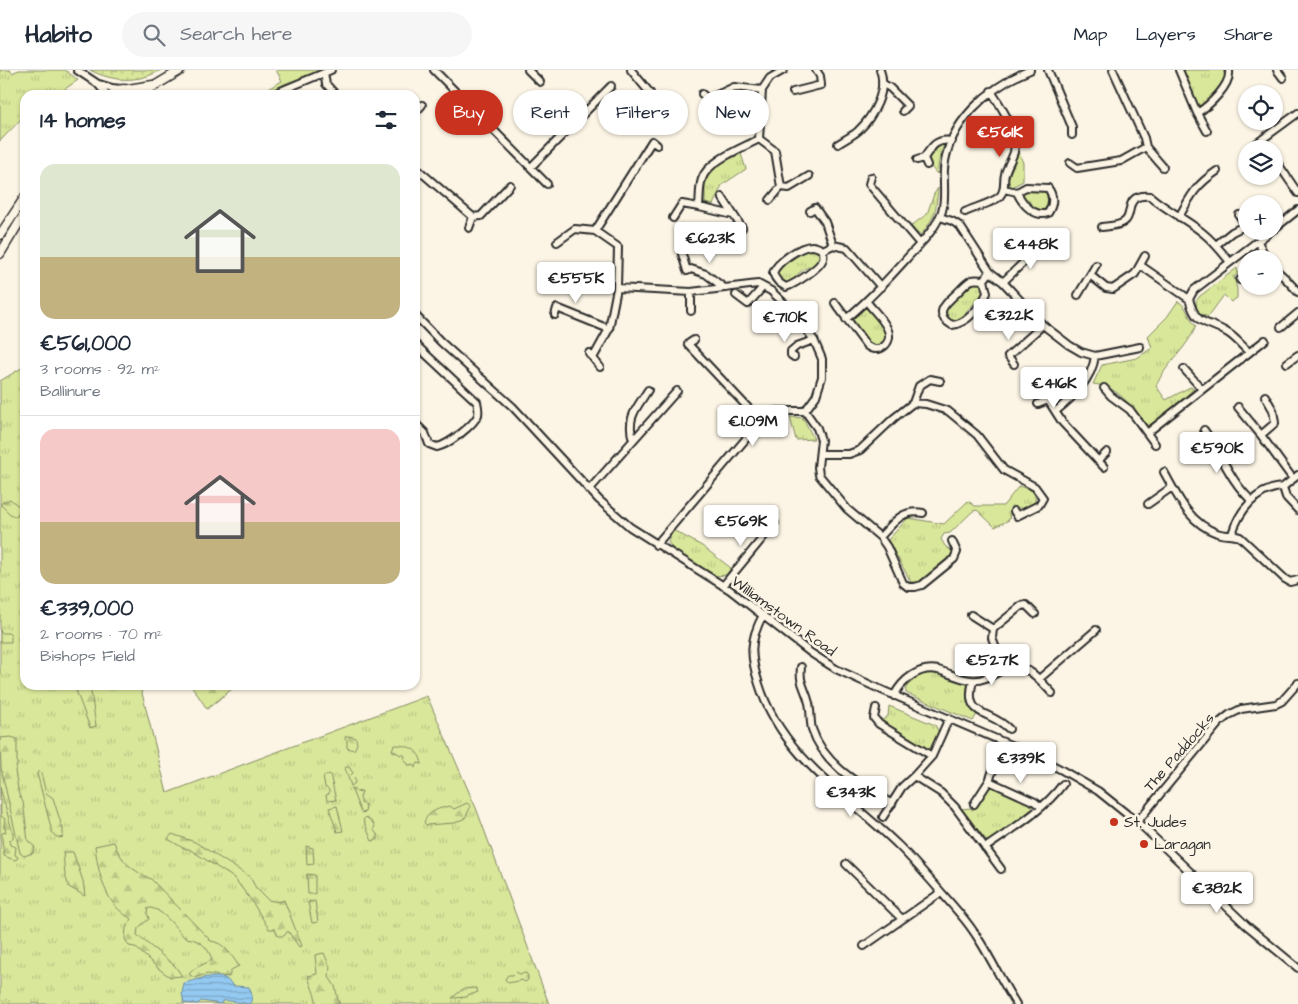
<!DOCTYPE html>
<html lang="en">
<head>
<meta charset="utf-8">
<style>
	:root { --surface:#fff; --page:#f6f6f7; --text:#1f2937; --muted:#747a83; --line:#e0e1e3; --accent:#c8321e }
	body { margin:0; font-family:"Architects Daughter",sans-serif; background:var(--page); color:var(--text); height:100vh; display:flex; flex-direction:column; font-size:19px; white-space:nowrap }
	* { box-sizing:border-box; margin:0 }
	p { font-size:16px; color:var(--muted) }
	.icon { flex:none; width:28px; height:28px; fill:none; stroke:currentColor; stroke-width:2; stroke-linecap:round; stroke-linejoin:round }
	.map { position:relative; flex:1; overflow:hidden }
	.details { position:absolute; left:20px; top:20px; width:400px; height:600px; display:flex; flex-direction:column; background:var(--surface); border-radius:15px; box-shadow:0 1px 4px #0004 }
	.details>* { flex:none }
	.guide { position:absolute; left:435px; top:20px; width:475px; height:45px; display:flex; gap:10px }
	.fabs { position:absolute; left:1238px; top:15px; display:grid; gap:10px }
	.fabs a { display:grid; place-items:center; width:45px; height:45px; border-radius:50%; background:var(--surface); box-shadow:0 1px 4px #0004; font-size:25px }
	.price { position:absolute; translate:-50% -42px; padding:0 11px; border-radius:5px; background:#fff; color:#222; font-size:16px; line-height:32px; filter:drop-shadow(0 1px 2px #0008) }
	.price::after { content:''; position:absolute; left:50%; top:30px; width:15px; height:11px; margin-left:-8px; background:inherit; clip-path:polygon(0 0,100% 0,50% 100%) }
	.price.selected { background:var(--accent); color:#fff }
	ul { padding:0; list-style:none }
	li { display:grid; align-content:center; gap:10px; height:265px; padding:0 20px }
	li+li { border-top:1px solid var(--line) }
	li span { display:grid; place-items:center; height:155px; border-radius:15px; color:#555 }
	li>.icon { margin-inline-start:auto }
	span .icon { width:90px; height:90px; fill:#fffc; stroke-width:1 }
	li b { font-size:21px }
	h2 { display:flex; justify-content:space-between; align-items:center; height:60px; padding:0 20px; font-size:21px }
	.chip { padding:0 18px; border-radius:22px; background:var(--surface); box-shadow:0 1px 4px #0004; font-size:18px; line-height:45px }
	.chip.selected { background:var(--accent); color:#fff }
	header { display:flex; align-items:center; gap:30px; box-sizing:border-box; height:70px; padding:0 25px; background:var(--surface); border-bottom:1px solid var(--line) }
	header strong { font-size:24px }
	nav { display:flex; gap:28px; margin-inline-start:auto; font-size:18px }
	.search { width:350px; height:45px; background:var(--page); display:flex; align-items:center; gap:12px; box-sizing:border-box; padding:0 18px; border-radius:28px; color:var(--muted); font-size:19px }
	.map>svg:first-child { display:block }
	.grass { fill:url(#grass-tufts); stroke:#828962 }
	.forest { fill:url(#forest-firs); stroke:#828962 }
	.park { fill:url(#park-dots); stroke:#828962 }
	.water { fill:url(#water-rules); stroke:#6a8aa2 }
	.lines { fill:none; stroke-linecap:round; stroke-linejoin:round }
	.minor-casing { stroke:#2b2b2b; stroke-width:10 }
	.major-casing { stroke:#2b2b2b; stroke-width:11 }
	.minor { stroke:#fcf5e5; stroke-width:6 }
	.major { stroke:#fcf5e5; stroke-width:8 }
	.poi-dot { fill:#c8321e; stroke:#fcf5e5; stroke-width:2 }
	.labels { text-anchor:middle; stroke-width:5; stroke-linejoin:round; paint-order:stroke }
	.street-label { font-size:15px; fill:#2b2b2b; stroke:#fcf5e5 }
	.poi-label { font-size:15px; fill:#2b2b2b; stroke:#fcf5e5; text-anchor:start }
</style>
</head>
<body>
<header>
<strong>Habito</strong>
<div class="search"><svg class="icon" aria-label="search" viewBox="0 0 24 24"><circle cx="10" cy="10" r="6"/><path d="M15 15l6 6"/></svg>Search here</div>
<nav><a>Map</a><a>Layers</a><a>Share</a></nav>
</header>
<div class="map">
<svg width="1298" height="934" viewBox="0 0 1298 934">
	<defs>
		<pattern id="grass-tufts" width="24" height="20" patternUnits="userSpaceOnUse" patternTransform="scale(1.25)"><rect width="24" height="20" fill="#d9e79a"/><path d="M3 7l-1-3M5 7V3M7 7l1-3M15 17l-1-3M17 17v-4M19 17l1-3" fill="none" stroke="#bac685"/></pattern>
		<pattern id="forest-firs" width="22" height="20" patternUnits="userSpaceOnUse" patternTransform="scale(1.25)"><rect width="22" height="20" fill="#d9e79a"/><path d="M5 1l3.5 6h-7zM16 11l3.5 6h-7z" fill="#bac685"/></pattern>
		<pattern id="park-dots" width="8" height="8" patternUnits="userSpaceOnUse" patternTransform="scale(1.25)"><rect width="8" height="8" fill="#d9e79a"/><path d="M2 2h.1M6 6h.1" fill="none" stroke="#bac685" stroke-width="1.8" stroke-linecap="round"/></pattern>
		<pattern id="water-rules" width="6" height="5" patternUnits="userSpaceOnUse" patternTransform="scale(1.25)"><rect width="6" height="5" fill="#94caf2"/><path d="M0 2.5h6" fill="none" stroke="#79a4c4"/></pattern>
	</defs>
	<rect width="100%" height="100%" fill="#fcf5e5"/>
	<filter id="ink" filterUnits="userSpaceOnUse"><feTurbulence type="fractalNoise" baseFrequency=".02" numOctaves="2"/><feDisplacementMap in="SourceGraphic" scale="10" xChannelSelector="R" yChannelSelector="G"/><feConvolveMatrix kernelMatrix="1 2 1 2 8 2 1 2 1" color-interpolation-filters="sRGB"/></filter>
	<g filter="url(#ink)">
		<!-- grass -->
		<path class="grass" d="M0 0H10L12 3 19 0H65L78 10 56 25H25V45L0 71Z
			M276 0H322L284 14 264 25H257L282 11Z
			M1183 0H1223L1226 10 1203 36H1199L1196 34Z
			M1003 53C1005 60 1010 64 1010 72L999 65Z
			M938 73H945L940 85 937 104 931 97 928 87Z
			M1019 81 1023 93V111L1012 117 1010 115 1008 109 1010 103Z
			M741 84 746 99 722 115 713 135 705 133V110L720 93Z
			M938 118C936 142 936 144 922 164H918L911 156 927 144 934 124Z
			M1028 119 1046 120 1050 126 1048 136 1045 142C1035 139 1025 134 1022 124Z
			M809 179 819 181 821 186 813 196C806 196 796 204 794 210L786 214 781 212 776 202 782 194H785Z
			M1237 198 1238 204 1234 207 1237 219V228L1231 232 1224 225 1208 247 1197 242 1196 231 1200 226Z
			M978 212 985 219C980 234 967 235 962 249L955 253 947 248 944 242 949 233 951 234C959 226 968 213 978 212Z
			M1178 231C1188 237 1188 248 1196 256 1187 279 1166 293 1156 316L1166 330 1190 317 1194 319 1150 357 1145 355C1130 335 1120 317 1093 314L1102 295 1137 288 1152 278 1148 266 1167 247Z
			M864 238H868L883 257 886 268 881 276 870 275 852 253V248Z
			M25 296V615H140L167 723 427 626 476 738 549 934H0V311Z
			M790 347 803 348 814 369 796 370Z
			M1019 416 1033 421 1035 426V432L1024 439 1011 436 1009 450 995 457 977 440 973 441 950 463 944 464 941 469 945 476 952 481 951 485 920 512H911L888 470 908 448 944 454 968 431 975 436H1003Z
			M673 460 702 476 731 498 726 505 716 506 675 482 668 472Z
			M930 602 938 603 968 613C965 626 967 635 977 644L973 651 906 623C903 609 918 605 930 602Z
			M889 636 935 655 939 662 930 679 923 678 882 654 877 649 880 648 883 650 888 646Z
			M991 716 1032 733 1033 740 990 771 986 770 962 739 970 738 973 740Z"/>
		<!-- forest -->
		<path class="forest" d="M10 429 21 438 16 447 10 444 0 434Z
			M0 560 1 563H8L11 565V572H0Z
			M74 615H90L96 656 90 658Z
			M191 615H237L207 639Z
			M349 666 356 668 357 674 354 680 347 678V672L345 669V667Z
			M11 667 17 669V695L15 701 19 725 23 732 28 771 35 777 33 783 24 786 20 783 1 698 0 668Z
			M394 675C409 675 419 679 422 694L418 693 415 698 413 694 409 695 404 689 405 686 403 684 401 685 392 680Z
			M346 697H349L353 703 351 705 355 709V713L351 716 345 698Z
			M39 701 41 703 46 723 53 728 63 760V767L60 768 55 766 52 762 37 703Z
			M330 704 336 730 327 731 326 725 329 724V720L325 717 323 707Z
			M0 717 13 764V769L9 771 10 775 16 777 15 785 18 787 17 789 14 790 4 786C4 778 1 771 2 763L6 762 4 755 5 749 1 746Z
			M351 718 356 722 362 721 360 728 362 734 366 735 365 742 361 743Z
			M467 733 471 736 465 748 455 753 426 755 424 752C428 741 440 738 450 736L454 739Z
			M337 736 343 761 337 762 329 738Z
			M366 747 373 753 375 757 373 759 379 767 377 770 372 771 363 750Z
			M172 764 195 772 250 807 256 818 268 830 279 832 284 830 302 876 299 877 288 861 284 866H278L275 859H269L251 830 234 808 189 779 183 778 168 769Z
			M114 772C121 792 132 800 151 809L211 871C225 873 231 885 239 896L231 900 229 907 207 904 194 908 189 904 194 899 212 890C208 876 199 869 185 868 176 859 162 837 148 838L147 843 149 849 138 858 137 865 175 896 182 906 170 907 159 899 135 877 129 876 125 869 126 858 132 849C105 836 98 802 95 776Z
			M306 776 313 778 314 794 307 795Z
			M63 782H73L83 811 85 826 69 817 65 805Z
			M307 804 315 805V824H308Z
			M315 831 318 852 312 853 308 832Z
			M324 883 330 897 329 907 335 916 339 934H316C317 927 310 915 308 906L317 904 315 885Z
			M516 902 520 904 526 903 528 906V910L525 912 522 910 508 913 505 909 508 905H513Z
			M476 918 478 922 473 924H469L467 927 452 928 463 919Z"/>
		<!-- park -->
		<path class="park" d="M90 0H161C138 13 113 12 90 0Z"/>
		<!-- water -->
		<path class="water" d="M206 907H220L225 908 234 916 249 917C252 924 254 929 249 934 242 933 229 930 222 931L221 934 201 931 198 934 184 933 182 923 184 913Z"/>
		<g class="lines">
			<!-- minor casing -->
			<g class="minor-casing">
				<path id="minor" d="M77 0 98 14 107 25
					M434 0 547 114
					M528 0 540 12
					M631 0 650 23
					M1048 0 1072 57V65
					M1113 0 1144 68 1146 77 1163 97
					M1179 0 1197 43 1207 61
					M1277 0 1283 8
					M324 3 326 14 336 25
					M882 13 890 18 908 36 903 41
					M99 14 112 18 121 19
					M793 22 821 15 820 6 816 0
					M702 24 708 29 734 17 762 20
					M271 25 331 0
					M415 43 422 35
					M1197 43C1209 36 1231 15 1229 1
					M759 69 762 20 770 8 784 0
					M759 69 775 81 781 117
					M1262 70 1268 79
					M838 74C844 70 852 66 858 61 873 47 888 20 880 0
					M1249 79 1298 43
					M1274 88 1298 123
					M917 90 924 88
					M1070 93 1077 98 1121 91 1146 77
					M927 95 924 88C932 76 937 68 952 71
					M415 97 473 147
					M531 97 611 16
					M871 107 869 114 920 174
					M781 117 789 118 809 106
					M1004 119 1017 122 1026 117 1048 118C1054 126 1053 135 1048 143 1035 148 1022 134 1017 122
					M722 127 742 158
					M770 130 781 117
					M699 137C700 128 699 117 702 109 707 91 743 78 759 69
					M810 141 815 138 825 152 833 175
					M965 142C973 138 995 132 1000 126 1006 120 1003 111 1005 104 1007 96 1012 89 1014 82 1018 61 1002 38 991 21
					M1239 145 1246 156
					M940 147 952 151 960 156 990 202 1003 212 1043 255 1069 275 1081 282 1095 286 1140 277
					M1179 147C1191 125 1196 115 1217 101
					M673 148 682 134 699 137 733 145
					M1102 157C1109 156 1120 156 1125 151 1134 144 1123 124 1150 126 1166 140 1186 149 1203 163 1213 171 1222 182 1230 192
					M469 158 473 147 481 146 510 115
					M1274 159 1298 140
					M595 161 652 71 657 75
					M557 172 575 159 595 161 618 177 617 218 609 259 593 288
					M1258 172 1267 189
					M1216 175 1232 162 1246 155
					M823 180C823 183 824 186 823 189 820 198 795 214 786 217 779 213 776 211 773 203 777 192 800 176 812 176 816 176 819 178 823 180L833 175 847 178 881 217
					M682 184 687 201 691 199 706 204 723 217
					M1140 195 1189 229
					M1274 198 1286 209 1298 222
					M1090 205 1106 218 1113 219 1135 204 1145 186
					M984 210C980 210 976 209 972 210 967 212 962 218 957 223 946 233 932 244 952 255 967 254 981 236 987 223L984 210 990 202
					M1240 210 1246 211
					M1003 212 1027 189 1036 171
					M617 218 691 222 758 214 771 221 788 237 814 270 822 289V307L816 326 805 341H776L766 345 656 475
					M736 225 748 234 763 217
					M1078 225 1096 195
					M835 233 866 275C878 286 895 273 887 258 883 249 873 240 867 232
					M691 241V222
					M415 245 441 272 513 337 599 430 630 457 730 520 811 583 836 599 884 621 1029 683 1060 699 1098 721 1143 757 1246 855 1298 898
					M555 245 557 238 609 259
					M846 249C869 230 888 209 908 187 919 175 932 163 939 148 947 134 943 115 944 99 948 52 989 17 1030 0
					M1281 257 1298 243
					M694 270 688 274 752 342 757 355
					M415 274 477 332C478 336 479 340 478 345 474 355 448 375 437 377L429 374 425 363 415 353
					M1249 282C1242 276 1236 268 1228 263 1206 249 1197 258 1189 229L1194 220 1271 161
					M589 283 600 297
					M794 287 791 285V281L797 276 814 270
					M1287 293 1298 285
					M1014 294 1008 286 1043 255
					M1184 299 1202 319
					M1104 318 1111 326 1130 340 1155 374
					M1048 330 1062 352 1104 397
					M913 333 926 334 948 341 977 365 1004 400 1035 417 1043 428 1039 435 1017 446 1014 441
					M1038 334 1048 330 1051 323
					M1238 337 1261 365 1293 409
					M805 341 817 358 821 370 818 397 819 405 847 439 880 467 887 477 903 513 908 517H915L922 515 954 489 957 482 952 471
					M1056 341C1073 327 1092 310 1095 286
					M1204 360C1221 383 1230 411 1251 430
					M1147 363 1265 270
					M1261 365 1275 353 1273 340 1265 326
					M633 370C626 347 637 338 648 320
					M820 384H849L860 380 894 348 913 333 919 316 930 309 940 311
					M1098 391 1107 382
					M1164 402C1178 427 1189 453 1217 463 1224 466 1232 464 1240 467L1285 509 1290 512 1298 510
					M1298 405 1283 417 1286 427 1298 440
					M589 420 677 321
					M1148 434 1172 417
					M1232 464C1239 441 1257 418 1283 417
					M880 467C894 453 901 439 923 443
					M723 516 775 453
					M763 545C749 571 750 586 759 614 781 686 848 726 899 776 920 797 940 821 960 844 983 870 997 904 1016 934
					M971 545 993 559
					M801 597C799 614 805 617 809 633 811 642 810 651 812 659 824 696 861 715 892 734
					M1004 599C1027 592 1037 607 1052 623
					M1039 609 1096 560
					M973 611C963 648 989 639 1009 659
					M894 626C902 610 919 596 938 600 949 603 960 609 971 610 982 612 994 604 1004 599L992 568 993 559 1021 536 1026 535 1035 544
					M876 638 874 648 879 654 932 686
					M914 706 941 723 955 737 1001 799
					M989 711 1035 732 1041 737
					M974 734 989 711 999 684
					M883 747 902 717 914 706 932 686 949 648
					M1137 752 1219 653 1229 645 1241 639 1276 634 1282 631 1298 613
					M985 778C1012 759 1043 741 1063 714
					M846 794 902 849
					M864 876 940 823"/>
			</g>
			<!-- major casing -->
			<g class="major-casing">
				<path id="major" d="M128 19 153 15
					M112 25C119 17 128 17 135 25
					M142 25 151 18 181 0
					M0 165 25 127
					M0 184 25 143"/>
			</g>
			<!-- minor -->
			<use href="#minor" class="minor"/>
			<!-- major -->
			<use href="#major" class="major"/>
		</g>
	</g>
	<!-- markers -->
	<g class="poi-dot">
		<circle cx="1114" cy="752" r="5"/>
		<circle cx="1144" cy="774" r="5"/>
	</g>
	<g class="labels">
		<!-- street labels -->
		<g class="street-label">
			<text transform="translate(784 546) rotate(36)" y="5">Williamstown Road</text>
			<text transform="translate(1179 682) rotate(-49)" y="5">The Paddocks</text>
		</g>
		<!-- poi labels -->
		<g class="poi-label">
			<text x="1124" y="757">St. Judes</text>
			<text x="1154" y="779">Laragan</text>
		</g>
	</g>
</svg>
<div class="fabs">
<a><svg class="icon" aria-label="locate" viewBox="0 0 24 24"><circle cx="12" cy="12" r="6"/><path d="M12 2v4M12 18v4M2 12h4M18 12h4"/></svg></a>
<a><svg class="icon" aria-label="layers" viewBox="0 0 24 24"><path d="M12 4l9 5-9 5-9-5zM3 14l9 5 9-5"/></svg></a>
<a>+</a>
<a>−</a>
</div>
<b class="price selected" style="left:1000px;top:88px">€561K</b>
<b class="price" style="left:710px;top:194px">€623K</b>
<b class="price" style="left:1031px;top:200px">€448K</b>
<b class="price" style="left:576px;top:234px">€555K</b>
<b class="price" style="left:1009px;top:271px">€322K</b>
<b class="price" style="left:785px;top:273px">€710K</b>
<b class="price" style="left:1054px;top:339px">€416K</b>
<b class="price" style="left:753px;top:377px">€1.09M</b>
<b class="price" style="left:1217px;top:404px">€590K</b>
<b class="price" style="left:741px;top:477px">€569K</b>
<b class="price" style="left:992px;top:616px">€527K</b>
<b class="price" style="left:1021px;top:714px">€339K</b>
<b class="price" style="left:851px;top:748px">€343K</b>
<b class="price" style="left:1217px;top:844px">€382K</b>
<div class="guide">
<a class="chip selected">Buy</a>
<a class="chip">Rent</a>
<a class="chip">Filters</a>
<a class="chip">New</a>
</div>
<section class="details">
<h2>14 homes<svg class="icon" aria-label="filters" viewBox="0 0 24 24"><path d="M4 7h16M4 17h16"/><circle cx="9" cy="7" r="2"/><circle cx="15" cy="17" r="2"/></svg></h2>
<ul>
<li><span style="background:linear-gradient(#dfe7d0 60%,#c2b280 0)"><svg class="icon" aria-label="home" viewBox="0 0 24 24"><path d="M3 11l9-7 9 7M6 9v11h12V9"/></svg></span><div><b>€561,000</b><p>3 rooms · 92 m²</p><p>Ballinure</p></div></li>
<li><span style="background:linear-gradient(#f6c9c9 60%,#c2b280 0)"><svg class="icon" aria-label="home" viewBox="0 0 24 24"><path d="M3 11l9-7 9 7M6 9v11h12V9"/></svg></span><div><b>€339,000</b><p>2 rooms · 70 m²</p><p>Bishops Field</p></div></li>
</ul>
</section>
</div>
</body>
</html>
